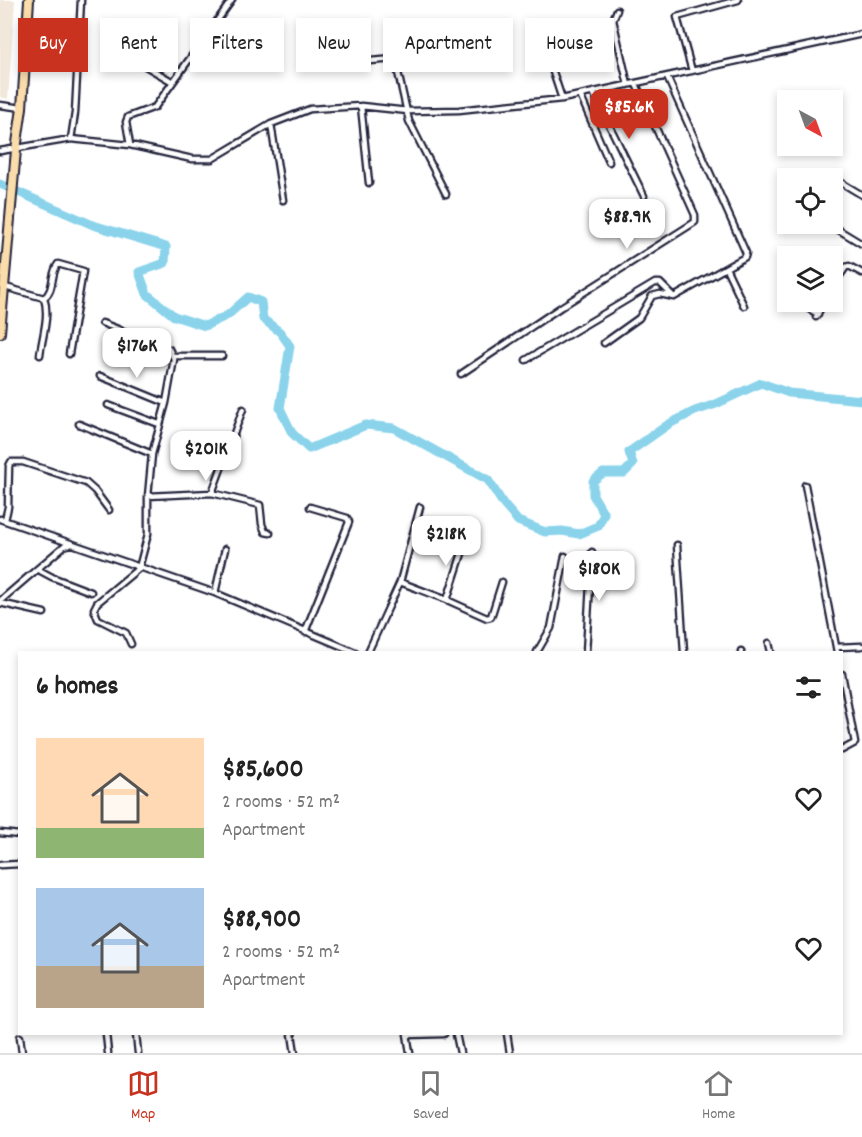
<!DOCTYPE html>
<html lang="en">
<head>
<meta charset="utf-8">
<style>
	:root { --surface:#fff; --page:#f2f2f2; --text:#222; --muted:#767676; --line:#e0e0e0; --accent:#c8321e }
	body { margin:0; font-family:Dekko,sans-serif; background:var(--page); color:var(--text); height:100vh; display:flex; flex-direction:column; font-size:22px; white-space:nowrap }
	* { box-sizing:border-box; margin:0 }
	p { font-size:20px; color:var(--muted) }
	.icon { flex:none; width:33px; height:33px; fill:none; stroke:currentColor; stroke-width:2; stroke-linecap:round; stroke-linejoin:round }
	.map { position:relative; flex:1; overflow:hidden }
	.sheet { position:absolute; left:18px; top:651px; width:825px; height:384px; display:flex; flex-direction:column; background:var(--surface); border-radius:0px; box-shadow:0 3px 9px #0003 }
	.sheet>* { flex:none }
	.hud { position:absolute; left:18px; top:18px; width:826px; height:54px; display:flex; gap:12px }
	.needle { width:39px; rotate:139deg }
	.buttons { position:absolute; left:777px; top:90px; display:grid; gap:12px }
	.buttons a { display:grid; place-items:center; width:66px; height:66px; border-radius:0px; background:var(--surface); box-shadow:0 3px 9px #0003; font-size:30px }
	.price { position:absolute; translate:-50% -51px; padding:0 14px; border-radius:12px; background:#fff; color:#222; font-size:20px; line-height:39px; filter:drop-shadow(0 2px 3px #0008) }
	.price::after { content:''; position:absolute; left:50%; top:36px; width:18px; height:14px; margin-left:-9px; background:inherit; clip-path:polygon(0 0,100% 0,50% 100%) }
	.price.current { background:var(--accent); color:#fff }
	ul { padding:0; list-style:none }
	li { display:flex; align-items:center; gap:18px; height:150px; padding:0 18px }
	li span { display:grid; place-items:center; flex:none; width:168px; height:120px; border-radius:0px; color:#555 }
	li>.icon { margin-inline-start:auto }
	span .icon { width:72px; height:72px; fill:#fffc; stroke-width:1 }
	li b { font-size:26px }
	h2 { display:flex; justify-content:space-between; align-items:center; height:72px; padding:0 18px; font-size:26px }
	.chip { padding:0 21px; border-radius:0px; background:var(--surface); box-shadow:0 3px 9px #0003; font-size:21px; line-height:54px }
	.chip.current { background:var(--accent); color:#fff }
	.tabs { display:flex; justify-content:space-around; align-items:center; height:84px; border-top:2px solid var(--line); background:var(--surface); font-size:16px; color:var(--muted) }
	.tabs a { display:grid; justify-items:center; gap:3px }
	.tabs .current { color:var(--accent) }
	.map>svg:first-child { display:block }
	.built { fill:#f1e7da }
	.lines { fill:none; stroke-linecap:round; stroke-linejoin:round }
	.river { stroke:#8ad3eb; stroke-width:9 }
	.minor-casing { stroke:#22223b; stroke-width:9 }
	.trunk-casing { stroke:#22223b; stroke-width:12 }
	.minor { stroke:#fff; stroke-width:4.5 }
	.trunk { stroke:#fbddab; stroke-width:8 }
</style>
</head>
<body>
<div class="map">
<svg width="862" height="1053" viewBox="0 0 862 1053">
	<rect width="100%" height="100%" fill="#fff"/>
	<filter id="ink" filterUnits="userSpaceOnUse"><feTurbulence type="fractalNoise" baseFrequency=".0167" numOctaves="2"/><feDisplacementMap in="SourceGraphic" scale="12" xChannelSelector="R" yChannelSelector="G"/><feConvolveMatrix kernelMatrix="1 2 1 2 8 2 1 2 1" color-interpolation-filters="sRGB"/></filter>
	<g filter="url(#ink)">
		<!-- built -->
		<path class="built" d="M0 0H15L8 99 0 97Z"/>
		<g class="lines">
			<!-- river -->
			<path class="river" d="M0 184 93 225 166 247 165 263 139 272 147 294 174 316 205 326 228 315 248 297 261 302 263 319 280 332 290 346 280 408 292 433 309 449 366 425 394 428 488 480 504 505 518 521 545 532 562 531 579 534 598 526 604 514 593 495V481L603 473H624L633 464 629 452 669 424 695 411 716 404 761 383 789 393 862 400"/>
			<!-- minor casing -->
			<g class="minor-casing">
				<path id="minor" d="M617 10 613 20 628 85
					M216 23 253 57H256L265 51
					M395 59 455 56 463 44 472 42
					M535 59 548 57 562 99
					M137 61 173 82
					M345 63 395 59 409 121 446 194
					M692 71 677 17 738 0
					M593 92 644 196
					M580 95 609 162
					M0 105 22 108
					M361 106 369 183
					M271 124 283 200
					M71 139 75 113 81 0
					M130 145 126 122 128 117 155 107 232 0
					M0 151 71 139 130 145 192 159H212L271 124 310 109 361 106 408 111 459 110 562 99 862 34
					M837 180 862 195
					M829 224 862 244
					M799 254 803 256
					M726 268 744 306
					M5 287 44 298C55 290 50 274 58 264L83 271 69 354
					M832 287 846 267 849 266 862 273
					M784 293 788 295
					M797 302 818 314
					M816 317 824 302
					M102 323 169 349 174 359 166 403 152 454 148 496V534L139 568 97 603 94 609 98 619 126 633 131 644
					M604 343 639 318 652 296 660 294 674 297
					M40 355C42 337 50 316 44 298
					M173 356H222
					M526 360 655 283H660L674 297 745 257 746 253 667 77
					M461 374 561 307 695 222V215L636 84
					M100 376 166 403
					M108 405 159 424
					M79 424 152 454
					M805 485 837 652
					M212 493 243 409
					M148 496 212 493 260 505 262 524 265 532 270 533
					M0 519 215 593 355 652
					M5 520 8 507 9 466 11 462H23L86 483 95 491 109 510
					M677 545 684 652
					M37 569 52 577 91 592
					M400 582 447 600 487 618 491 617 502 582
					M215 593 225 549
					M447 600 466 541
					M0 601 64 546 72 544
					M0 603 44 613
					M305 632 349 522 347 518 310 507
					M769 643 771 652
					M836 647 862 646
					M741 651V652
					M368 652 400 582 420 507
					M537 652 551 628 565 556
					M586 652 592 552
					M842 674 855 743 842 750
					M0 833 20 835
					M0 865 20 864
					M106 1034 108 1053
					M136 1034 138 1053
					M292 1034 295 1053
					M407 1034 410 1053
					M456 1034 460 1053
					M507 1034 510 1053
					M407 1035 444 1034
					M20 1037 22 1053"/>
			</g>
			<!-- trunk casing -->
			<g class="trunk-casing">
				<path id="trunk" d="M0 333 16 150 22 108 29 0"/>
			</g>
			<!-- minor -->
			<use href="#minor" class="minor"/>
			<!-- trunk -->
			<use href="#trunk" class="trunk"/>
		</g>
	</g>
</svg>
<div class="buttons">
<a><svg class="needle" viewBox="-14 -14 28 28"><path d="M0-13l5 13h-10z" fill="#e53935"/><path d="M0 13l5-13h-10z" fill="#767676"/></svg></a>
<a><svg class="icon" aria-label="locate" viewBox="0 0 24 24"><circle cx="12" cy="12" r="6"/><path d="M12 2v4M12 18v4M2 12h4M18 12h4"/></svg></a>
<a><svg class="icon" aria-label="layers" viewBox="0 0 24 24"><path d="M12 4l9 5-9 5-9-5zM3 14l9 5 9-5"/></svg></a>
</div>
<b class="price current" style="left:629px;top:140px">$85.6K</b>
<b class="price" style="left:627px;top:250px">$88.9K</b>
<b class="price" style="left:137px;top:379px">$176K</b>
<b class="price" style="left:206px;top:482px">$201K</b>
<b class="price" style="left:446px;top:567px">$218K</b>
<b class="price" style="left:599px;top:602px">$180K</b>
<div class="hud">
<a class="chip current">Buy</a>
<a class="chip">Rent</a>
<a class="chip">Filters</a>
<a class="chip">New</a>
<a class="chip">Apartment</a>
<a class="chip">House</a>
</div>
<section class="sheet">
<h2>6 homes<svg class="icon" aria-label="filters" viewBox="0 0 24 24"><path d="M4 7h16M4 17h16"/><circle cx="9" cy="7" r="2"/><circle cx="15" cy="17" r="2"/></svg></h2>
<ul>
<li><span style="background:linear-gradient(#ffd9b3 75%,#8fb573 0)"><svg class="icon" aria-label="home" viewBox="0 0 24 24"><path d="M3 11l9-7 9 7M6 9v11h12V9"/></svg></span><div><b>$85,600</b><p>2 rooms · 52 m²</p><p>Apartment</p></div><svg class="icon" aria-label="heart" viewBox="0 0 24 24"><path d="M12 20l-8-8c-3-5 5-10 8-4 3-6 11-1 8 4z"/></svg></li>
<li><span style="background:linear-gradient(#a9c7e8 65%,#b9a48a 0)"><svg class="icon" aria-label="home" viewBox="0 0 24 24"><path d="M3 11l9-7 9 7M6 9v11h12V9"/></svg></span><div><b>$88,900</b><p>2 rooms · 52 m²</p><p>Apartment</p></div><svg class="icon" aria-label="heart" viewBox="0 0 24 24"><path d="M12 20l-8-8c-3-5 5-10 8-4 3-6 11-1 8 4z"/></svg></li>
</ul>
</section>
</div>
<nav class="tabs">
<a class="current"><svg class="icon" aria-label="map" viewBox="0 0 24 24"><path d="M3 6l6-2 6 2 6-2v14l-6 2-6-2-6 2zM9 4v14M15 6v14"/></svg>Map</a>
<a><svg class="icon" aria-label="saved" viewBox="0 0 24 24"><path d="M7 4h10v16l-5-4-5 4z"/></svg>Saved</a>
<a><svg class="icon" aria-label="home" viewBox="0 0 24 24"><path d="M3 11l9-7 9 7M6 9v11h12V9"/></svg>Home</a>
</nav>
</body>
</html>
